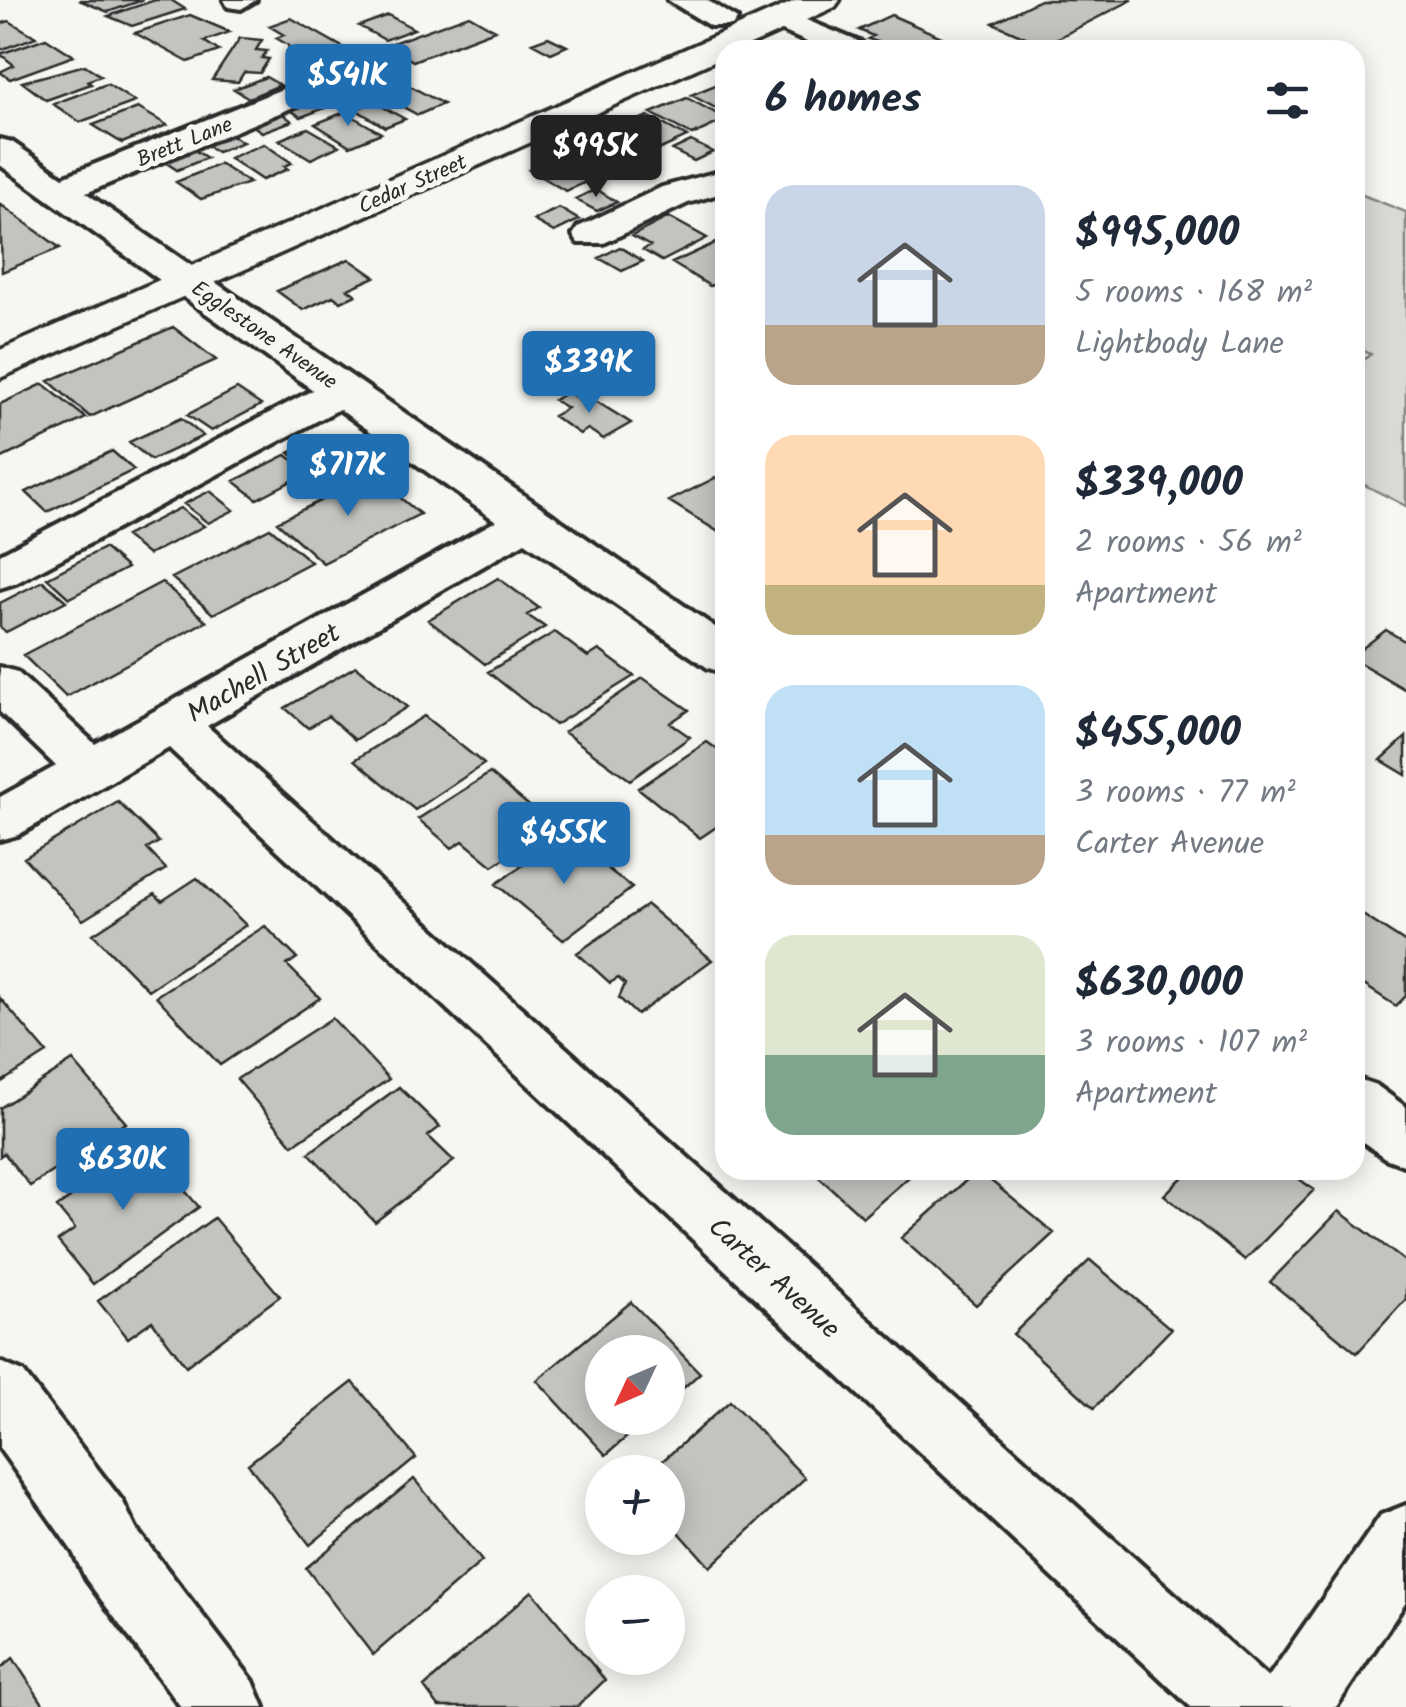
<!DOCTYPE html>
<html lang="en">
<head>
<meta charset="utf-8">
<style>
	:root { --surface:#fff; --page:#f2f2f3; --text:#1f2937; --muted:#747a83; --accent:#1f6fb2 }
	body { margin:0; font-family:Kalam,sans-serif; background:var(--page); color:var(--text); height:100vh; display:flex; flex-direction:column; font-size:38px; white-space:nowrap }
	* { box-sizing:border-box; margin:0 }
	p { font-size:32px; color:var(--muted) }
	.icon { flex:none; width:55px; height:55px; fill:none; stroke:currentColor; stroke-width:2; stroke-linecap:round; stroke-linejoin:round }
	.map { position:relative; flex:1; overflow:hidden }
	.sheet { position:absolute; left:715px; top:40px; width:650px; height:1140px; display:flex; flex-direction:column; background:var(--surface); border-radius:30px; box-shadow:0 5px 25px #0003 }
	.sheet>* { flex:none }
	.needle { width:65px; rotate:226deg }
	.tools { position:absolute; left:585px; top:1335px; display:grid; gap:20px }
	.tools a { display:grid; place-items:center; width:100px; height:100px; border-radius:50%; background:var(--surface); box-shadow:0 5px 25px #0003; font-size:50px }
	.price { position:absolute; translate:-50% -85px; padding:0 22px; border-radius:10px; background:var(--accent); color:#fff; font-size:32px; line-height:65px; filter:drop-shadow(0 2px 5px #0008) }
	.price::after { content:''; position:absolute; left:50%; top:60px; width:30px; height:22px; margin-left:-15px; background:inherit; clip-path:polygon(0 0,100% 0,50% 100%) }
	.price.selected { background:#222; color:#fff }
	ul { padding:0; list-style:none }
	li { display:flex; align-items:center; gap:30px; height:250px; padding:0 50px }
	li span { display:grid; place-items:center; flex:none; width:280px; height:200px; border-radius:30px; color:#555 }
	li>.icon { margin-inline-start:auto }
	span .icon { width:120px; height:120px; fill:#fffc; stroke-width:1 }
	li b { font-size:42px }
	h2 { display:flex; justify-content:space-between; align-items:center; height:120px; padding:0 50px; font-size:42px }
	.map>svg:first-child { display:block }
	.green { fill:#d9d9d5; stroke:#828280; stroke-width:2.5 }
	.building { fill:#c3c3c0; stroke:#2b2b2b; stroke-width:2.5 }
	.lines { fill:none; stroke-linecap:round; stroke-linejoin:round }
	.minor-casing { stroke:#2b2b2b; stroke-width:8 }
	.major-casing { stroke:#2b2b2b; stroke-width:7 }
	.minor { fill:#f6f6f2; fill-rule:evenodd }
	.major { fill:#f6f6f2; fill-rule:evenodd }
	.labels { text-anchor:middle; stroke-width:10; stroke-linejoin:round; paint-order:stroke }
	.far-street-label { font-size:22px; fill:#2b2b2b; stroke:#f6f6f2 }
	.street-label { font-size:28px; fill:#2b2b2b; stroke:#f6f6f2 }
</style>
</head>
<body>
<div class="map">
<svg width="1406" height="1707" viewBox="0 0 1406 1707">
	<rect width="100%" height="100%" fill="#f6f6f2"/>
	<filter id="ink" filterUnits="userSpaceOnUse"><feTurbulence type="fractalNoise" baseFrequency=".01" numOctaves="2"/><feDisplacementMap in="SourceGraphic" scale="20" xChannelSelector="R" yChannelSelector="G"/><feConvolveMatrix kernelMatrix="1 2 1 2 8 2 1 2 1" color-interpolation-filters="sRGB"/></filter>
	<g filter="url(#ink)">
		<!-- green -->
		<path class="green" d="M1355 192 1406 212V506L1355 480V366L1371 354 1355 347Z"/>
		<!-- building -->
		<path class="building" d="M79 0H143L108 12Z
			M155 0H171L185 9 132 26 108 16Z
			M1040 0H1132L1044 45 993 23Z
			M190 15 230 32 204 41 219 51 188 62 135 33Z
			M388 15 414 29 385 40 359 26Z
			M469 15 495 30 413 61 387 45Z
			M891 15 944 38 920 50H902L868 39 873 36 859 30Z
			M291 18 344 48 307 68 291 58 288 45 276 38 284 35 269 26Z
			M9 21 36 37 0 50V24Z
			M548 37 567 46 551 53 532 43Z
			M46 38 74 56 10 79 0 72 14 65 0 54Z
			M240 38 262 40 256 50 267 51 262 58 269 59 260 73 244 72 238 82 212 80Z
			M85 65 101 76 87 81 91 84 46 100 22 82Z
			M380 72 396 80 374 89 358 81Z
			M266 77 280 85 249 98 234 89Z
			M725 81V113L691 95Z
			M349 83 365 93 333 105 317 95Z
			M107 84 135 102 80 122 53 104Z
			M412 87 443 104 418 115 387 98Z
			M311 98 325 108 301 117 286 107Z
			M687 98 725 118V120L692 135 651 113Z
			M374 102 405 119 385 127 355 109Z
			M138 108 167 125 122 143 93 125Z
			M280 112 292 121 262 132 249 123Z
			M345 112 381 133 350 146 315 124Z
			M648 116 687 137 654 152 616 130Z
			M308 128 339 146 311 159 279 140Z
			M228 133 243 142 217 152 203 143Z
			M608 134 647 155 611 171 573 150Z
			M691 141 713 152 694 161 672 150Z
			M264 144 292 163 284 166 288 169 262 180 229 158Z
			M191 148 207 158 177 170 162 160Z
			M567 153 604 174 566 191 529 170Z
			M220 164 249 183 201 199 176 182Z
			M596 189 617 202 597 211 575 199Z
			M0 204 60 248 2 272Z
			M559 208 579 220 554 232 533 220Z
			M669 217 707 238 662 261 643 250 650 246 632 236Z
			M724 239 725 279 710 286 672 263Z
			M620 247 643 261 622 271 599 258Z
			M349 259 375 277 348 289 356 295 341 302 333 296 303 310 277 291Z
			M173 327 216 360 90 417 49 381Z
			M43 384 86 418 0 459V404Z
			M237 389 261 405 211 431 187 415Z
			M568 392 582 401 589 397 631 423 603 439 588 429 580 434 553 416 567 408 554 400Z
			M181 418 203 436 151 460 129 442Z
			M313 440 339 458 314 471 289 453Z
			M112 451 134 470 47 512 26 492Z
			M286 455 309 472 257 499 234 481Z
			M725 473V536L669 501Z
			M373 475 420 514 323 563 277 522Z
			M210 491 234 510 208 523 184 504Z
			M180 508 204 526 148 555 125 536Z
			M270 528 311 562 213 614 172 578Z
			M104 548 127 568 69 598 47 578Z
			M498 578 539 608 527 615 545 627 485 664 428 620Z
			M43 581 66 601 6 632 0 627V603Z
			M162 582 206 621 66 697 23 655Z
			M1386 630 1406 642V690L1355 660V654Z
			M555 632 588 657 599 650 634 676 555 725 488 672Z
			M356 666 407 707 355 740 328 716 308 728 285 708Z
			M643 678 689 710 670 723 690 737 630 780 564 732Z
			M424 716 484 764 415 810 355 760Z
			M1406 737V775L1381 760Z
			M707 742 725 755V821L700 838 638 788Z
			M490 773 553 826 493 866 463 841 452 848 418 819Z
			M118 802 159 842 147 849 166 869 83 920 24 858Z
			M566 835 632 888 563 940 496 884Z
			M197 878 246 925 148 990 93 934 155 894 162 901Z
			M647 905 712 960 637 1015 619 998 625 984 618 978 610 983 577 953Z
			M1355 910 1406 943V996L1396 1006 1355 979Z
			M265 926 297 958 287 965 320 998 220 1065 156 996Z
			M0 998 47 1053 0 1083Z
			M332 1018 389 1079 293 1145 237 1079Z
			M73 1061 126 1123 30 1186 4 1153 0 1156V1108Z
			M399 1087 440 1127 428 1136 454 1161 375 1222 309 1153Z
			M146 1145 199 1207 93 1284 58 1241 75 1229 57 1207Z
			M811 1170H917L863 1217Z
			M978 1170 1054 1233 976 1305 901 1238Z
			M1190 1170H1287L1314 1190 1245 1260 1164 1195Z
			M1339 1211 1406 1262V1299L1357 1353 1270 1282Z
			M214 1218 280 1296 186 1366 152 1321 128 1338 98 1301Z
			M1090 1260 1171 1329 1094 1408 1013 1334Z
			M631 1302 700 1373 668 1402V1352H602V1418H649L606 1455 537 1380Z
			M353 1382 416 1458 310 1545 248 1464Z
			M730 1401 805 1478 710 1567 668 1520V1472H650Z
			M414 1479 482 1561 373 1655 306 1568Z
			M532 1591 605 1680 577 1707H439L424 1687Z
			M13 1658 45 1707H0V1669Z"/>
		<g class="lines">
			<!-- minor casing -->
			<g class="minor-casing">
				<path id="minor" d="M224 0H256L241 9 228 7Z
					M668 0H707L737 19 732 26H710Z
					M782 10 862 43 867 50H825L771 26 766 19 771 12Z
					M362 57 373 60 378 67 373 74 86 193 725 634V673L708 668 525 542 207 726 1268 1678 1381 1515 1406 1505V1602L1336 1707H1191L169 748 18 835 0 840V797L56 766 0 712V667L17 672 95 744 496 521 339 409 16 583 0 588V554L313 390 0 165V139L12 142 63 177Z
					M725 170V192L688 203 604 243H578L573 235 578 227 662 187Z
					M1355 1078 1376 1085 1406 1107V1166L1385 1158 1355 1136Z
					M0 1362 23 1372 123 1502 136 1529 253 1681 264 1707H181L86 1579 73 1552 0 1449Z"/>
			</g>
			<!-- major casing -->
			<g class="major-casing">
				<path id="major" d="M797 0H840L835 7 739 50H725V56L0 378V350Z"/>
			</g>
			<!-- minor -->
			<use href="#minor" class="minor"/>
			<!-- major -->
			<use href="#major" class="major"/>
		</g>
	</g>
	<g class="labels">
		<!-- far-street labels -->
		<g class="far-street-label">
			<text transform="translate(184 141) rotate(-22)" y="8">Brett Lane</text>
			<text transform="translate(412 183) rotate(-24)" y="8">Cedar Street</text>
			<text transform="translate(265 334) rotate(35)" y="8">Egglestone Avenue</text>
		</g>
		<!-- street labels -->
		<g class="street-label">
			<text transform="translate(263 672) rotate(-30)" y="10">Machell Street</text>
			<text transform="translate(775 1277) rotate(42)" y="10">Carter Avenue</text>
		</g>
	</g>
</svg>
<div class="tools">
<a><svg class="needle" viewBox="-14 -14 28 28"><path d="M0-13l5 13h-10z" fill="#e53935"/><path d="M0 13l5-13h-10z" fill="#747a83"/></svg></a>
<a>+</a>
<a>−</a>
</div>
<b class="price" style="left:348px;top:129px">$541K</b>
<b class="price selected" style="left:596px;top:200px">$995K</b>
<b class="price" style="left:589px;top:416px">$339K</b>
<b class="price" style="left:348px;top:519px">$717K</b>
<b class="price" style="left:564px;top:887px">$455K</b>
<b class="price" style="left:123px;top:1213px">$630K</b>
<section class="sheet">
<h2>6 homes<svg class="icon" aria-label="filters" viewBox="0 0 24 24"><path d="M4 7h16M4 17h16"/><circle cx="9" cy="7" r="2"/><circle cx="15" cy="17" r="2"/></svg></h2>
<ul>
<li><span style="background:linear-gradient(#c9d6e8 70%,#b9a48a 0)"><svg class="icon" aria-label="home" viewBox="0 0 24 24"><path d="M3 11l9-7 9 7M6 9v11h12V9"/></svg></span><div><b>$995,000</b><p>5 rooms · 168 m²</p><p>Lightbody Lane</p></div></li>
<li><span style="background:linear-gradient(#ffd9b3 75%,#c2b280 0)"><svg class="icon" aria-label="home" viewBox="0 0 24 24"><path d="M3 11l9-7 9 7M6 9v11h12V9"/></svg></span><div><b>$339,000</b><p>2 rooms · 56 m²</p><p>Apartment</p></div></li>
<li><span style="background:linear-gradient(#bfe0f5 75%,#b9a48a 0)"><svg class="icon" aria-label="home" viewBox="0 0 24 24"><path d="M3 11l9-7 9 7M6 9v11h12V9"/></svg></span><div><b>$455,000</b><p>3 rooms · 77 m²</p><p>Carter Avenue</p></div></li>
<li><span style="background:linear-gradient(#dfe7d0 60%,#7fa58c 0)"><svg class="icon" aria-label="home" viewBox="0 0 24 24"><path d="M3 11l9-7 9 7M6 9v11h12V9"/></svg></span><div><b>$630,000</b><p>3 rooms · 107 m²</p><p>Apartment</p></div></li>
</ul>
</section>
</div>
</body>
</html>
